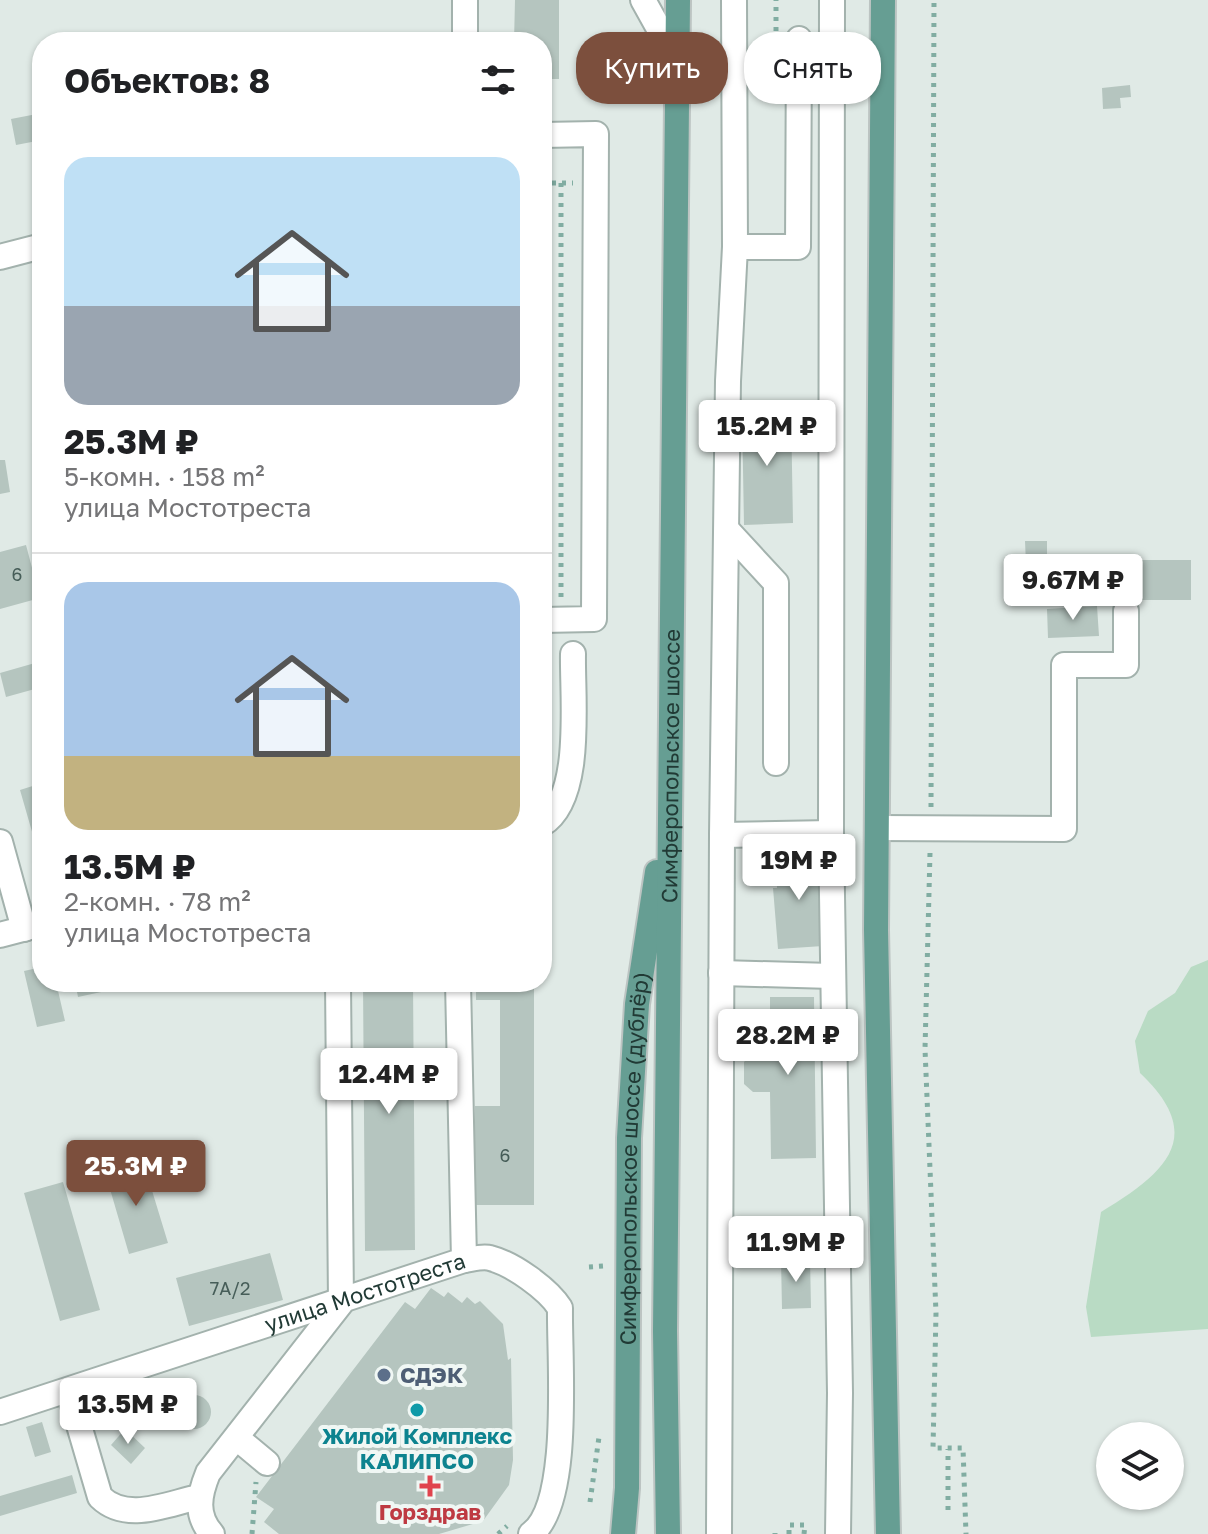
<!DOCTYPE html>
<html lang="ru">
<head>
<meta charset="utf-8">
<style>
	:root { --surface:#fff; --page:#f6f6f6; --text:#202124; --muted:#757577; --line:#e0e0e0; --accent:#7c4f3d }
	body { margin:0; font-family:"Golos Text",sans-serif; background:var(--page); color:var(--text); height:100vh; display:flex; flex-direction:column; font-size:30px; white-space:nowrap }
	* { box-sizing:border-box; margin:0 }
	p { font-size:26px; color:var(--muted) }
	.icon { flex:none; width:44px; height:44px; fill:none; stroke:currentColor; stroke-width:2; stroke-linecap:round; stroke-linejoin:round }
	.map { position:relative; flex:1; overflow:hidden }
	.panel { position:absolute; left:32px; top:32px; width:520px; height:960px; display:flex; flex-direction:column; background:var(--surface); border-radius:32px; box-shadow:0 2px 6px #0004 }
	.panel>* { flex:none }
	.guide { position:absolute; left:576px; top:32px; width:512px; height:72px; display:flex; gap:16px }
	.tools { position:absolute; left:1096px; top:1422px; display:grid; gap:16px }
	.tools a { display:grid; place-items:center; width:88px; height:88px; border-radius:50%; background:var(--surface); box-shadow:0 2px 6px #0004; font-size:40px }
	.price { position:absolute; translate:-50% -68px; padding:0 18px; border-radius:8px; background:#fff; color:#222; font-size:26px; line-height:52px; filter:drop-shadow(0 2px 4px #0008) }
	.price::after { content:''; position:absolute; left:50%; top:48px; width:24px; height:18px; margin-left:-12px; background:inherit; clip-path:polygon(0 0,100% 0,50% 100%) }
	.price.on { background:var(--accent); color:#fff }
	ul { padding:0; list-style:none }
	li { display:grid; align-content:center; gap:16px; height:424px; padding:0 32px }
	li+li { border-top:2px solid var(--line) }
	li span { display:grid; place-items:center; height:248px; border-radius:24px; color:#555 }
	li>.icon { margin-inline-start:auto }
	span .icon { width:144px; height:144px; fill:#fffc; stroke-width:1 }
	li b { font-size:34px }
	h2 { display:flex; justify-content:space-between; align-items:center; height:96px; padding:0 32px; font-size:34px }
	.pill { padding:0 28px; border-radius:32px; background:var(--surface); box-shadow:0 2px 6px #0004; font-size:28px; line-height:72px }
	.pill.on { background:var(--accent); color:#fff }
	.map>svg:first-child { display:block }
	.green { fill:#b9dbc4 }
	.building { fill:#b5c5bf }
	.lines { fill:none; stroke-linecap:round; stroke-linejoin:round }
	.minor-casing { stroke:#a3b2ad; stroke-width:28 }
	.major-casing { stroke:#bcc4c2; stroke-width:28 }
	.path { stroke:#81ada2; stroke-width:5; stroke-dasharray:4 6; stroke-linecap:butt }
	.minor { stroke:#fff; stroke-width:24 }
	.major { stroke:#669e93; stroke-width:24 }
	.service-dot { fill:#5c6f8a; stroke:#f0f7f4; stroke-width:3 }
	.culture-dot { fill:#0f9aa8; stroke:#f0f7f4; stroke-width:3 }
	.health-dot { fill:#e0444e; stroke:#f0f7f4; stroke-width:3 }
	.labels { text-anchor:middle; stroke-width:8; stroke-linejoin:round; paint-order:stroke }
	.number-label { font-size:18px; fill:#465d58 }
	.street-label { font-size:22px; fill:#213a35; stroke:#f0f7f4 }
	.service-label { font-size:22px; font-weight:bold; fill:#4e5e75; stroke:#f0f7f4; text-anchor:start }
	.culture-label { font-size:22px; font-weight:bold; fill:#0d838f; stroke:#f0f7f4 }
	.health-label { font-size:22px; font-weight:bold; fill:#be3a42; stroke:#f0f7f4 }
</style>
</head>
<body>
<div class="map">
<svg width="1208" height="1534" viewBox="0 0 1208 1534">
	<rect width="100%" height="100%" fill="#e0eae6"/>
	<!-- green -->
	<path class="green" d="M1208 960V1329L1091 1337 1086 1307 1101 1212C1165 1173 1208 1137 1140 1073L1135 1041 1148 1011 1175 993 1191 967Z"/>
	<!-- building -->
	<path class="building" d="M515 0H559V79H542V42H514Z
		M1130 85 1131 97 1120 98 1121 108 1103 109 1102 88Z
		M42 113V140L16 145 11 119Z
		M791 412 793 523 744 525 742 413Z
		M0 460H5L10 492 0 494Z
		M1025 541H1047V564H1026Z
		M26 545 40 598 0 609V552Z
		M1128 560H1191V600H1128Z
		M1097 606 1099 636 1048 638 1047 609Z
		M42 661V687L6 697 0 673Z
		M42 717V754H41L32 720Z
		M42 783V863H41L20 790Z
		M776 854 822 858 823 946 778 949 773 888H777Z
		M42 967V982H56L65 1021 37 1027 24 971Z
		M75 982H143V983L78 997Z
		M363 982H413L415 1250 365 1251Z
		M476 982H534V1205H475V1106H500V1000H476Z
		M770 997H814L816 1158 771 1159 770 1092H753L744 1084V1062L753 1052 770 1051Z
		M143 1161 168 1243 129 1254 105 1172Z
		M63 1182 100 1310 60 1321 24 1193Z
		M270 1253 283 1300 189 1326 176 1278Z
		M810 1258 811 1308 782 1309 781 1259Z
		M431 1288 444 1297 448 1292 462 1303 467 1297 475 1304 480 1301 503 1324 508 1360 511 1358 513 1460 509 1485 483 1521 439 1534H279L264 1522 274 1509 256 1497 405 1302 415 1309Z
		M177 1412a17 17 0 1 1 34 0a17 17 0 1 1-34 0Z
		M42 1422 51 1452 35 1457 26 1427Z
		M125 1429 145 1448 131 1464 111 1445Z
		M72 1475 77 1493 0 1516V1496Z"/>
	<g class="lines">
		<!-- minor casing -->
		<g class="minor-casing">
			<g id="minor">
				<path d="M465 0V42"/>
				<path d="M643 0 678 63"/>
				<path d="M832 0 831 833 840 1393 838 1534"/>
				<path d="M542 135 596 134 594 619 542 620"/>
				<path d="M735 247H798L799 39"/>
				<path d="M0 257 42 246"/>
				<path d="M728 531 776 583V763"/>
				<path d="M542 824C584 799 572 698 573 654"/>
				<path d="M878 828 1064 829V665H1126V611"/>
				<path d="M722 835 831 833"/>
				<path d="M0 842 24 929"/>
				<path d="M0 935 42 924"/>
				<path d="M721 973 832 976"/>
				<path d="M464 1260C472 1259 483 1256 490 1258 513 1264 548 1289 560 1308 559 1358 572 1504 531 1534"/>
				<path d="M69 1391 100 1497C127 1523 166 1504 199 1497"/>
				<path id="s1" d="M0 1412 464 1260 458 982"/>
				<path d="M237 1438 267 1463"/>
				<path d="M212 1534C195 1515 199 1495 208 1473L341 1303 338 982"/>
				<path d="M719 1534 722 835 728 381 735 247 734 0"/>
			</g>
		</g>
		<!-- major casing -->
		<g class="major-casing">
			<g id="major">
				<path d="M883 0 876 930 888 1534"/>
				<path id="s2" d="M623 1534 627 1488 629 1138 637 1004 657 872"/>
				<path id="s3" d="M668 1534 665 1331 678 0"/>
			</g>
		</g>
		<!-- path -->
		<path class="path" d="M776 31V0
			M542 183H573
			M561 183V598
			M931 807 934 0
			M930 853 925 1049 936 1313 933 1448H963L966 1534
			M589 1267 604 1266
			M590 1502 599 1437
			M948 1510V1449
			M252 1534 256 1482
			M498 1534 507 1526
			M775 1534V1533
			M789 1534V1525H805L804 1534"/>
		<!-- minor -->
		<use href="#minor" class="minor"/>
		<!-- major -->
		<use href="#major" class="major"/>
	</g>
	<!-- markers -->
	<circle class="service-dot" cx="384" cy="1375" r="8"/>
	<circle class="culture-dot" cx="417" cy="1410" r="8"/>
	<path class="health-dot" d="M426 1474h8v8h8v8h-8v8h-8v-8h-8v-8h8z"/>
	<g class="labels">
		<!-- number labels -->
		<g class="number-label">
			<text x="17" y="581">6</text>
			<text x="505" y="1162">6</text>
			<text x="230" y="1295">7А/2</text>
		</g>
		<!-- street labels -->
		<g class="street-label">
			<text dy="8" stroke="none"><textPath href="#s3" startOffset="768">Симферопольское шоссе</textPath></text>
			<text dy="8" stroke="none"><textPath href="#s2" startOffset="376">Симферопольское шоссе (дублёр)</textPath></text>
			<text dy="8" stroke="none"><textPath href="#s1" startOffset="384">улица Мостотреста</textPath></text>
		</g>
		<!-- service labels -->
		<g class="service-label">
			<text x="400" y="1383">СДЭК</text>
		</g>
		<!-- culture labels -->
		<g class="culture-label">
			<text x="417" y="1444">Жилой Комплекс<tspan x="417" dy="25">КАЛИПСО</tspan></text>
		</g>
		<!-- health labels -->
		<g class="health-label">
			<text x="430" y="1520">Горздрав</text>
		</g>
	</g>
</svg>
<div class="tools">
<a><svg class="icon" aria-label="layers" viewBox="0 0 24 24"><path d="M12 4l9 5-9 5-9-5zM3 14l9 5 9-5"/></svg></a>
</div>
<b class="price" style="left:767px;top:468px">15.2M ₽</b>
<b class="price" style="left:1073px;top:622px">9.67M ₽</b>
<b class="price" style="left:799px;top:902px">19M ₽</b>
<b class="price" style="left:788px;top:1077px">28.2M ₽</b>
<b class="price" style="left:389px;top:1116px">12.4M ₽</b>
<b class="price on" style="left:136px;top:1208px">25.3M ₽</b>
<b class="price" style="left:796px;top:1284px">11.9M ₽</b>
<b class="price" style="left:128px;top:1446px">13.5M ₽</b>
<div class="guide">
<a class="pill on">Купить</a>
<a class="pill">Снять</a>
</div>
<section class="panel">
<h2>Объектов: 8<svg class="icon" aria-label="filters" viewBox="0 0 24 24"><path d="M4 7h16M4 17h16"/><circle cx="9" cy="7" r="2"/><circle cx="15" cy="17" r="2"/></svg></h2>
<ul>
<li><span style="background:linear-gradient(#bfe0f5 60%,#9aa5b1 0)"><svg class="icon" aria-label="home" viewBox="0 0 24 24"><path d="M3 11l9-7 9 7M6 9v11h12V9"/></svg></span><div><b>25.3M ₽</b><p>5-комн. · 158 m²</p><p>улица Мостотреста</p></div></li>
<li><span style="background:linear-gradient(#a9c7e8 70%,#c2b280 0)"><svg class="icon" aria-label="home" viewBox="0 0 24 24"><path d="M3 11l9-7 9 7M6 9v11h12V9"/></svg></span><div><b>13.5M ₽</b><p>2-комн. · 78 m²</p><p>улица Мостотреста</p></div></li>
</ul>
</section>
</div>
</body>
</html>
